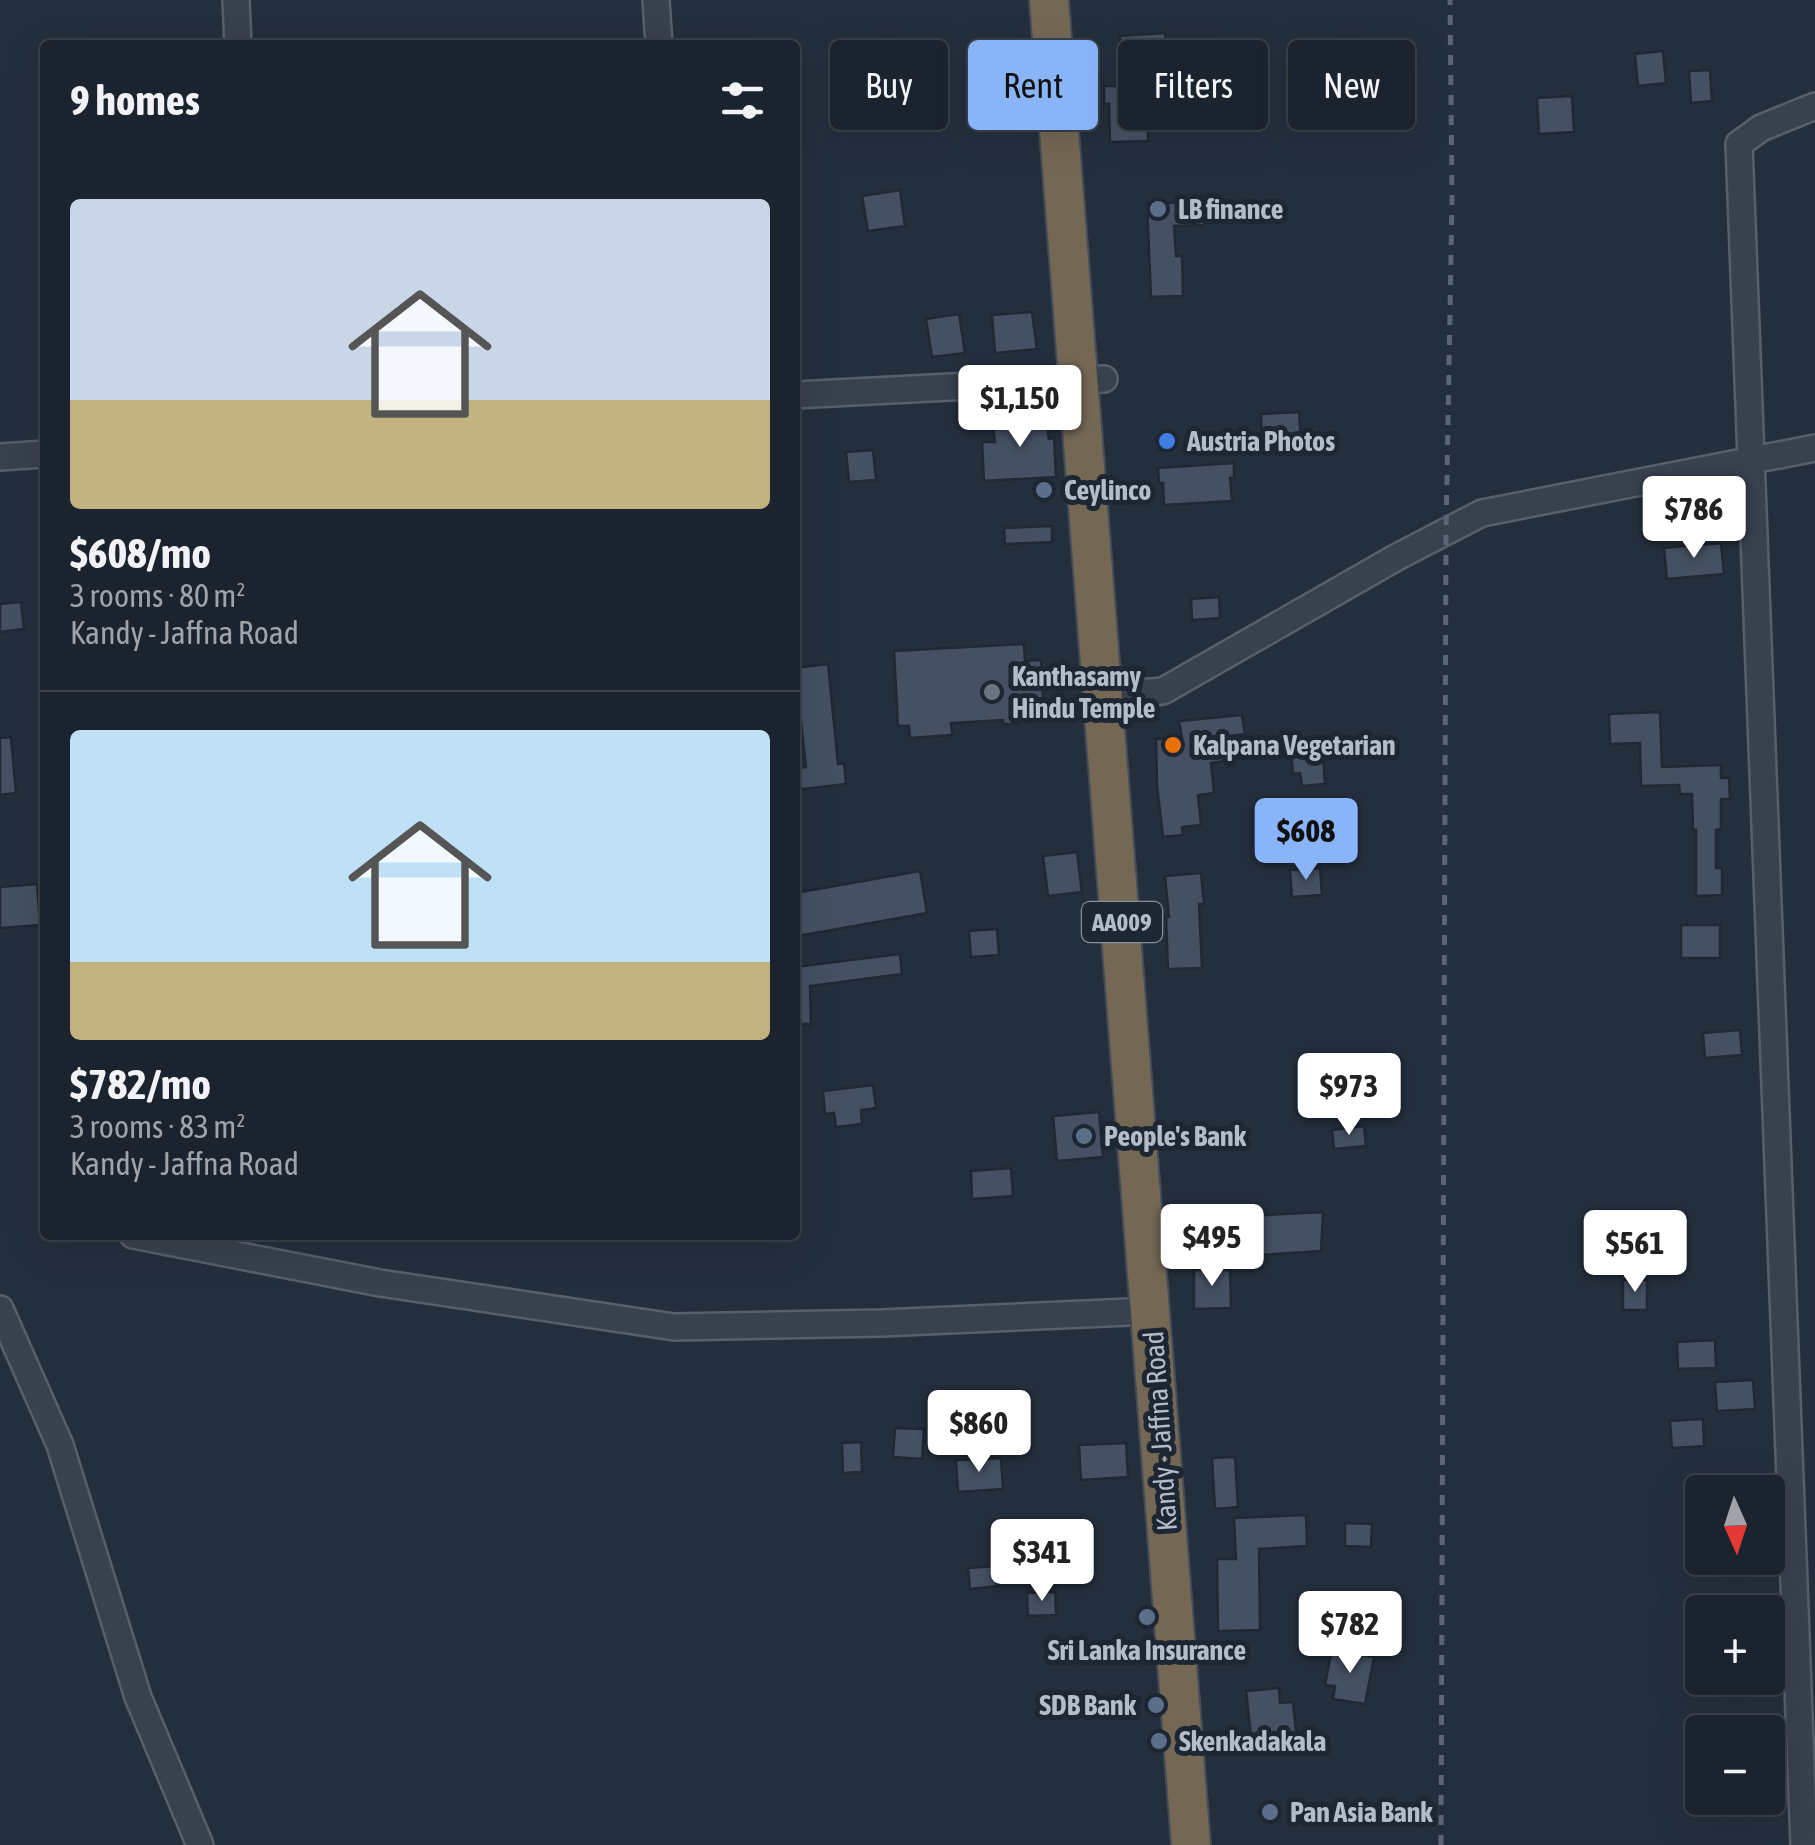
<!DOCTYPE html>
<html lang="en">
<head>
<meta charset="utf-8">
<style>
	:root { --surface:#1b232e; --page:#242b36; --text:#f1f3f6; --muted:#a0a4aa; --line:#39404a; --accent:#8ab4f8 }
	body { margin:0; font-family:"Asap Condensed",sans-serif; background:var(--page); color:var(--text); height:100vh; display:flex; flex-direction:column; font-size:38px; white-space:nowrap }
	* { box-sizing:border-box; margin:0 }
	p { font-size:32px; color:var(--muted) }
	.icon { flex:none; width:55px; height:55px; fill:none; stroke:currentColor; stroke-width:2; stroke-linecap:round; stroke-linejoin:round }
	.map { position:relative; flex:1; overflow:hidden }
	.side { position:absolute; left:40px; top:40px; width:760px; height:1200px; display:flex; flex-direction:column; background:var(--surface); border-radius:10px; box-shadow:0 10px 40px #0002,0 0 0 2px var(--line) }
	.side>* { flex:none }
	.hud { position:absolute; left:830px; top:40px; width:835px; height:90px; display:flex; gap:20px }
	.needle { width:65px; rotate:177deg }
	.tools { position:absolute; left:1685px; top:1475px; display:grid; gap:20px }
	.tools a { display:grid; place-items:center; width:100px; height:100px; border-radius:10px; background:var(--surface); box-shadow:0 10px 40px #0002,0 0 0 2px var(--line); font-size:50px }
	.price { position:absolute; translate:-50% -85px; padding:0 22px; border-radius:10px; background:#fff; color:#222; font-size:32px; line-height:65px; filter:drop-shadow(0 2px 5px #0008) }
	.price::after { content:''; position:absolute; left:50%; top:60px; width:30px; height:22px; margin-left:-15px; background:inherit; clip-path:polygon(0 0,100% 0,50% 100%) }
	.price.on { background:var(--accent); color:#111 }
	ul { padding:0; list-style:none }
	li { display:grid; align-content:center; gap:20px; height:530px; padding:0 30px }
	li+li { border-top:2px solid var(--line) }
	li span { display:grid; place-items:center; height:310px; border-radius:10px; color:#555 }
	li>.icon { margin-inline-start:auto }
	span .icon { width:180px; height:180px; fill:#fffc; stroke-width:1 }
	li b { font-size:42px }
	h2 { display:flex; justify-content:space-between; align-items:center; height:120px; padding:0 30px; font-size:42px }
	.tag { padding:0 35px; border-radius:10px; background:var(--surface); box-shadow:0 10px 40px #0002,0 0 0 2px var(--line); font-size:35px; line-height:90px }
	.tag.on { background:var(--accent); color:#111 }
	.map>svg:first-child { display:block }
	.building { fill:#455162; stroke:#1f2835; stroke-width:2.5 }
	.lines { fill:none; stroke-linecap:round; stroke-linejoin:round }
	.minor-casing { stroke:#565f6c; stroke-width:30 }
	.highway-casing { stroke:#434c59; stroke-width:42 }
	.minor { stroke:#38414e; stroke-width:25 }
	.highway { stroke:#746855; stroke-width:38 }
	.rail { stroke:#5a6575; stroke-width:5; stroke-dasharray:10 10; stroke-linecap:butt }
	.service-dot { fill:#5c6f8a; stroke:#1d2633; stroke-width:4 }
	.shop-dot { fill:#3f7fe0; stroke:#1d2633; stroke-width:4 }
	.worship-dot { fill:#6b7280; stroke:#1d2633; stroke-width:4 }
	.food-dot { fill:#e8710a; stroke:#1d2633; stroke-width:4 }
	.labels { text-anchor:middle; stroke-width:10; stroke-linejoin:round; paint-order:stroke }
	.shield { fill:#1d2633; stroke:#878f9c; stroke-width:2.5 }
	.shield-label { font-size:25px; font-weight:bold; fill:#b4bcc9 }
	.poi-label { font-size:28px; font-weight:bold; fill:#b4bcc9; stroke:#1d2633; text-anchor:start }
	.street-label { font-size:28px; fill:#b4bcc9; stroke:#1d2633 }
</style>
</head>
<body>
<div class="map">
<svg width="1815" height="1845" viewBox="0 0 1815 1845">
	<rect width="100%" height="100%" fill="#242f3e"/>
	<!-- building -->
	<path class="building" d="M1165 33 1166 45 1189 44 1190 61 1148 66V141L1110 142 1109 104H1104V86H1123L1120 36Z
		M1663 51 1666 83 1638 86 1635 54Z
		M1710 70 1712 101 1691 103 1689 71Z
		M1572 96 1574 132 1539 134 1537 98Z
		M900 190 905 226 868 231 862 196Z
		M1203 201 1204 225 1174 226 1176 256H1182L1183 296 1151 297 1147 204Z
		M1032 312 1037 349 995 353 992 315Z
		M959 314 965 353 932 357 926 319Z
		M1299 412 1301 441 1262 444 1261 414Z
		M1045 413 1049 439 1054 438 1056 477 984 481 982 442H995L992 421Z
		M873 450 876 480 849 482 846 452Z
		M1234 463V478H1230L1232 501 1164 505 1163 483H1159L1158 468Z
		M1052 526V542L1005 544 1004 528Z
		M1721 543 1724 574 1667 579 1664 548Z
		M1219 597 1220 618 1192 620 1191 599Z
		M21 602 24 629 0 632V604Z
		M1024 644 1025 661 1041 660 1043 698 1028 699V717H1018V724H1003V720L951 723 952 735 910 738 909 726H898L894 651Z
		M828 664 838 764 844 763 846 784 795 790V768L806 767 795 668Z
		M1660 712 1662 767 1721 765V778H1729L1730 799H1721V829L1716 830V868H1722V895L1696 896V830H1693L1692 794H1680L1679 785 1641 786 1640 743 1610 744 1609 714Z
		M1242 715 1245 734 1221 737 1225 761 1211 763 1214 793 1198 795 1201 825 1182 827 1183 835 1163 837 1157 785 1156 739 1182 738 1179 721Z
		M11 737 16 793 0 795V738Z
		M1322 737 1325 784 1302 786 1300 773 1293 774 1291 750 1306 748 1305 739Z
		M1077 852 1082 892 1048 896 1043 856Z
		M1320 868 1322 895 1292 897 1290 870Z
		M920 871 927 913 798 936 795 917V893Z
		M1201 873 1204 904H1199L1202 968 1168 969 1166 917H1169L1165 876Z
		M37 884 40 925 0 928V887Z
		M1681 925H1720V958H1681Z
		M997 929 999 955 971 957 969 931Z
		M900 954 902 974 810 986 811 1024H795V967Z
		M1740 1030 1742 1055 1705 1058 1703 1033Z
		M873 1085 876 1108 861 1110 862 1124 836 1127 834 1113 825 1114 823 1091Z
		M1099 1112 1103 1157 1057 1161 1053 1116Z
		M1364 1126 1366 1146 1334 1149 1332 1130Z
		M1011 1168 1013 1196 972 1199 971 1171Z
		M1323 1212 1321 1251 1230 1257 1227 1217Z
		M1194 1270H1230L1231 1308 1194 1309Z
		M1623 1280H1647V1310H1623Z
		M1715 1340 1716 1368 1678 1369 1677 1342Z
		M1753 1380 1755 1409 1717 1411 1715 1382Z
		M1703 1419 1704 1446 1672 1448 1670 1421Z
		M895 1428 924 1429 922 1459 893 1457Z
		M861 1442 862 1472 843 1473 842 1443Z
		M1126 1443 1128 1477 1081 1480 1079 1445Z
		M1235 1457 1238 1507 1215 1509 1212 1458Z
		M1001 1458 1003 1489 958 1492 956 1460Z
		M1306 1515 1307 1546 1259 1549 1260 1630 1218 1631 1217 1559H1236L1234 1518Z
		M1345 1523 1372 1524 1371 1547 1345 1546Z
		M996 1566 997 1586 970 1589 968 1568Z
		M1055 1592 1056 1615 1028 1616 1027 1593Z
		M1332 1649 1374 1657 1365 1704 1333 1699 1335 1686 1325 1685Z
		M1279 1688 1280 1703 1293 1702 1296 1732 1251 1736 1246 1691Z"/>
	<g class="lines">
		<!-- minor casing -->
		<g class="minor-casing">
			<path id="minor" d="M236 0 238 45
				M656 0 659 45
				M795 395 1104 379
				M0 457 45 454
				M1104 696 1163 691 1397 557 1482 513 1815 448
				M133 1235 380 1283 674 1327 882 1323 1152 1311
				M0 1309 60 1445 138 1697 200 1845
				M1804 1845 1739 144 1761 128 1815 106"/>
		</g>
		<!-- highway casing -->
		<g class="highway-casing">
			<path id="highway" d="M1049 0 1191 1845"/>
		</g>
		<!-- minor -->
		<use href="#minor" class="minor"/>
		<!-- highway -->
		<use href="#highway" class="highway"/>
		<!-- rail -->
		<path class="rail" d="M1441 1845 1446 533 1452 199 1450 0"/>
	</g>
	<!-- markers -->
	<g class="service-dot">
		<circle cx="1158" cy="209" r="10"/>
		<circle cx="1044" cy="490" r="10"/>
		<circle cx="1084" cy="1136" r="10"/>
		<circle cx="1147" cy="1617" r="10"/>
		<circle cx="1156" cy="1705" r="10"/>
		<circle cx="1159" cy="1741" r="10"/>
		<circle cx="1270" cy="1812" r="10"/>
	</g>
	<circle class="shop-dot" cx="1167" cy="441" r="10"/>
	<circle class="worship-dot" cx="992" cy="692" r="10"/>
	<circle class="food-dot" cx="1173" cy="745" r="10"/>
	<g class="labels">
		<!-- shield labels -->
		<rect class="shield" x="1082" y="902" width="80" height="40" rx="8"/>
		<g class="shield-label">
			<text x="1122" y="931">AA009</text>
		</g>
		<!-- poi labels -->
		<g class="poi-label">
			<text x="1178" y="219">LB finance</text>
			<text x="1187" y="451">Austria Photos</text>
			<text x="1064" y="500">Ceylinco</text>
			<text x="1012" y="686">Kanthasamy<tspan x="1012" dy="32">Hindu Temple</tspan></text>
			<text x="1193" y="755">Kalpana Vegetarian</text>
			<text x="1104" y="1146">People's Bank</text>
			<text x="1147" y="1660" text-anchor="middle">Sri Lanka Insurance</text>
			<text x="1136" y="1715" text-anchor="end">SDB Bank</text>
			<text x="1179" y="1751">Skenkadakala</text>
			<text x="1290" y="1822">Pan Asia Bank</text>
		</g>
		<!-- street labels -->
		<g class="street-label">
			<text transform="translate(1160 1431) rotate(-94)" y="10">Kandy - Jaffna Road</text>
		</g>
	</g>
</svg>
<div class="tools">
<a><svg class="needle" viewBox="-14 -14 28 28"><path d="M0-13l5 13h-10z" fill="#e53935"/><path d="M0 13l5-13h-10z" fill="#a0a4aa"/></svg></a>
<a>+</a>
<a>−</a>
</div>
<b class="price" style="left:1020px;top:450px">$1,150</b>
<b class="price" style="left:1694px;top:561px">$786</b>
<b class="price on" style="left:1306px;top:883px">$608</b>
<b class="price" style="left:1349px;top:1138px">$973</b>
<b class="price" style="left:1212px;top:1289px">$495</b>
<b class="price" style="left:1635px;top:1295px">$561</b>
<b class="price" style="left:979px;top:1475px">$860</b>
<b class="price" style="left:1042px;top:1604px">$341</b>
<b class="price" style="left:1350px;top:1676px">$782</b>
<div class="hud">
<a class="tag">Buy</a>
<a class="tag on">Rent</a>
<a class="tag">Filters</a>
<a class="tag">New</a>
</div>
<section class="side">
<h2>9 homes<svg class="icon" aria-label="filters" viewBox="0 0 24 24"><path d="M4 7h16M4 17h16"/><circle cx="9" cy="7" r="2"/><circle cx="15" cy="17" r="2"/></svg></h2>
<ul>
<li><span style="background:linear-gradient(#c9d6e8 65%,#c2b280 0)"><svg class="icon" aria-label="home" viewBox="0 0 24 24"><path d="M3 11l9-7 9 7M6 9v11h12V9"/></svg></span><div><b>$608/mo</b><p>3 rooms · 80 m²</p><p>Kandy - Jaffna Road</p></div></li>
<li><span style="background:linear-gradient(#bfe0f5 75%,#c2b280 0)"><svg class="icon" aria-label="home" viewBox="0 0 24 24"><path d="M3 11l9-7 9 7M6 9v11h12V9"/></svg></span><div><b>$782/mo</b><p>3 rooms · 83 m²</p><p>Kandy - Jaffna Road</p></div></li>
</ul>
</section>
</div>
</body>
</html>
